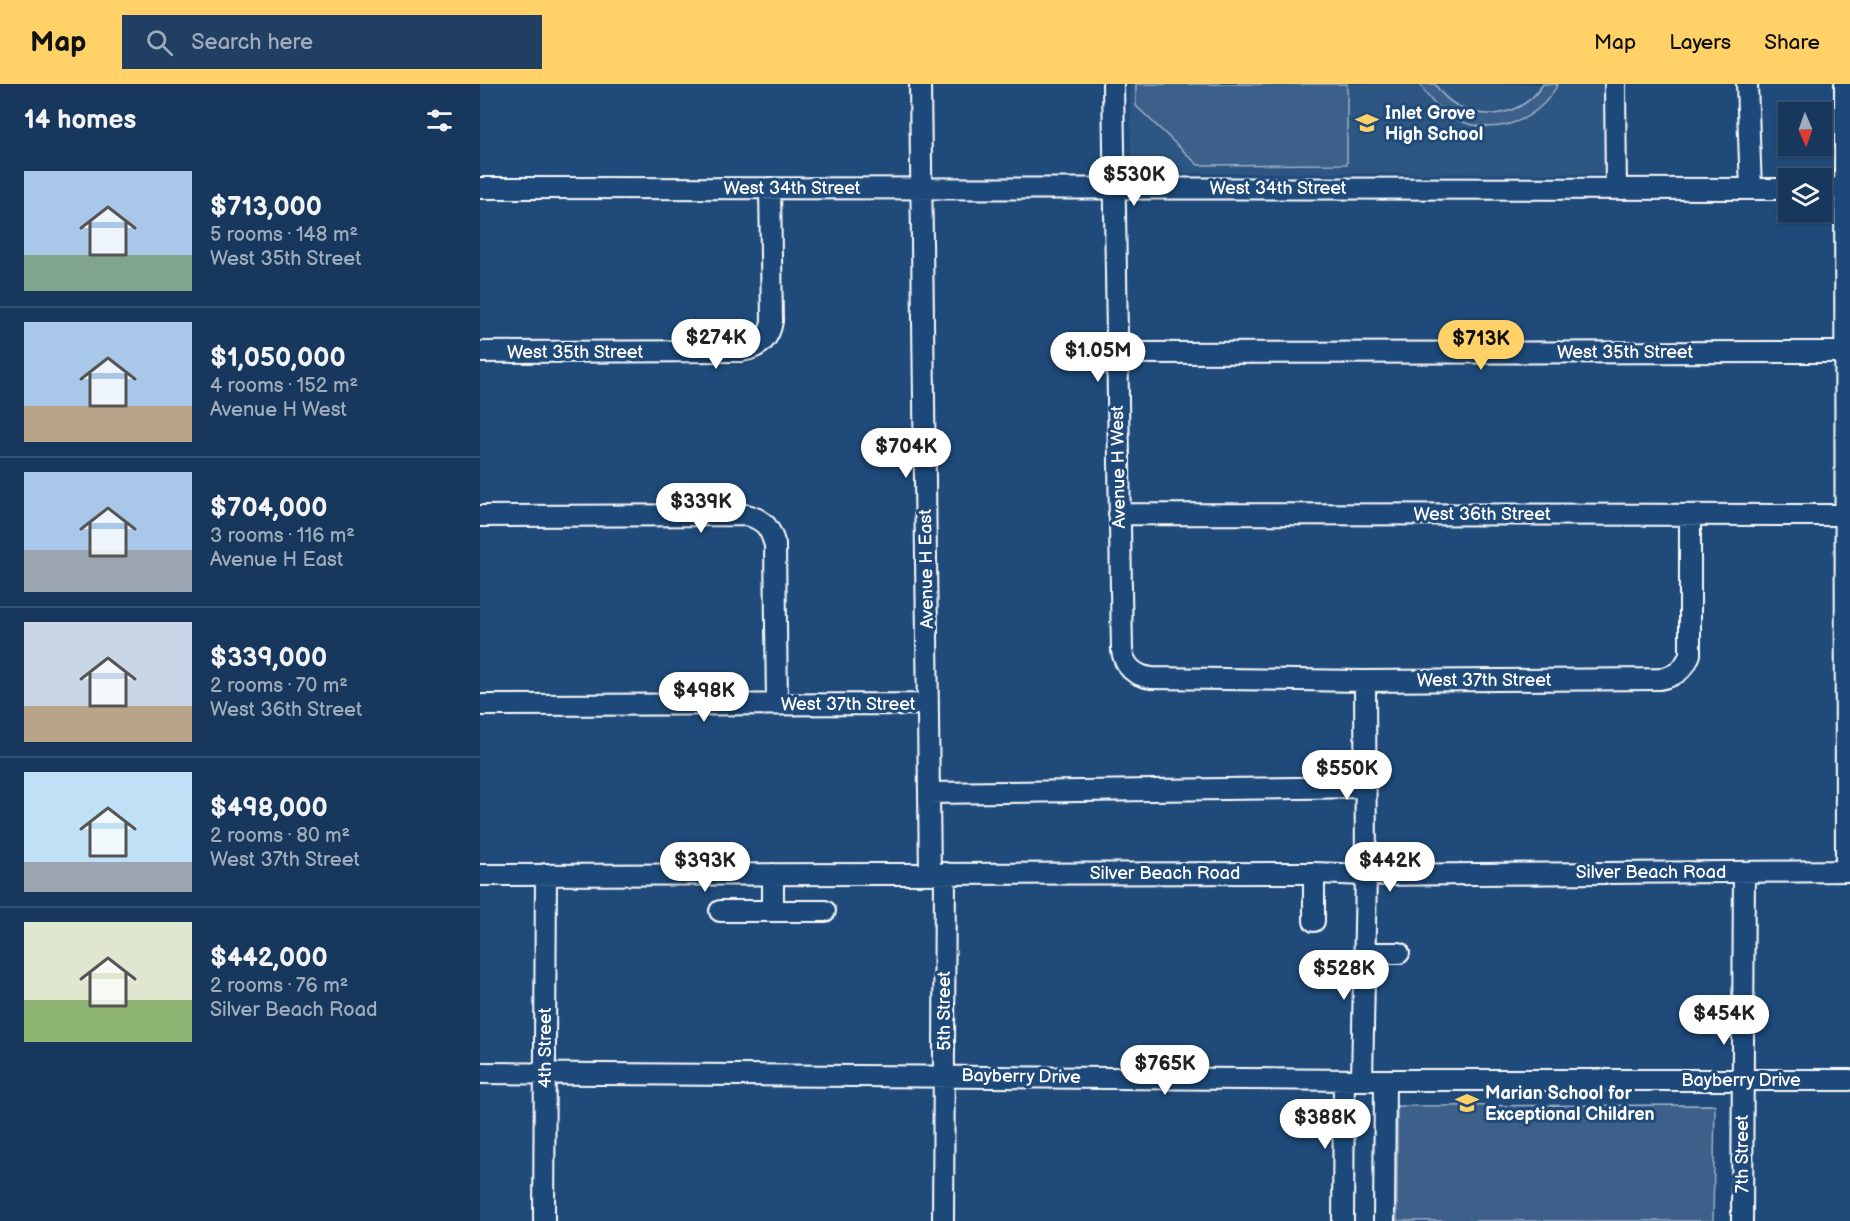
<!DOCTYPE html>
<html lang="en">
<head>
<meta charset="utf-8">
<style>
	:root { --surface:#17385c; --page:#203f62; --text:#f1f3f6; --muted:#9eacbb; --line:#365272; --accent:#ffd166 }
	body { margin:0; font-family:"Balsamiq Sans",sans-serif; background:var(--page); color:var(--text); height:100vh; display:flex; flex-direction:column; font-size:22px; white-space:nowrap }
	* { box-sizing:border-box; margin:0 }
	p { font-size:20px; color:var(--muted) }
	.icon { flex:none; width:33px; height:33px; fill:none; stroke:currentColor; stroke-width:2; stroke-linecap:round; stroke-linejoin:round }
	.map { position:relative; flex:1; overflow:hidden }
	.side { display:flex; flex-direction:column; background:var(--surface); width:480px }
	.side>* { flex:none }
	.needle { width:39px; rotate:178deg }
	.buttons { position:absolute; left:1298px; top:18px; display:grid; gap:12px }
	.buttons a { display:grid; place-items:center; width:54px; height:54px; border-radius:0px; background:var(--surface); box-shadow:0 2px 4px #0004,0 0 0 2px var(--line); font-size:30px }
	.price { position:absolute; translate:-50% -51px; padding:0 14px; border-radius:21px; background:#fff; color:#222; font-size:20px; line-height:39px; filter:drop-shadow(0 2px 3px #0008) }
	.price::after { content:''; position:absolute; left:50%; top:36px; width:18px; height:14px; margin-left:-9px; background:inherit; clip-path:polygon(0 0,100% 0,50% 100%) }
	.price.selected { background:var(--accent); color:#111 }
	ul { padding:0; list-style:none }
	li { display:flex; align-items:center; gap:18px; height:150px; padding:0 24px }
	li+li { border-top:2px solid var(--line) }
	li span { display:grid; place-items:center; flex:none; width:168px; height:120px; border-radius:0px; color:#555 }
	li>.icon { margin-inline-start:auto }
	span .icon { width:72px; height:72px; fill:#fffc; stroke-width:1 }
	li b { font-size:26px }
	h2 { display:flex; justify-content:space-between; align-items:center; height:72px; padding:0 24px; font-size:26px }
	header { display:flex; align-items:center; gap:36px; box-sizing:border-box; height:84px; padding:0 30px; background:var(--accent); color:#111 }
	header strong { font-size:28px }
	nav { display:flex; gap:33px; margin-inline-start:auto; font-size:21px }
	.search { width:420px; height:54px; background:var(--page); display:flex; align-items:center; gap:15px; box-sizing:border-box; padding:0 21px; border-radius:0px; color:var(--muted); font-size:22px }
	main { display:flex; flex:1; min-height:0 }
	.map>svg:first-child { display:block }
	.built { fill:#2e5683 }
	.green { fill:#3c618b; stroke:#9eb0c5; stroke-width:1.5 }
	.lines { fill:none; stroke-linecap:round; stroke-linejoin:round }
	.minor-casing { stroke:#fff; stroke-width:24 }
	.minor { stroke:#1f4a7a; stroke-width:20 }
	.labels { text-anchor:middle; stroke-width:6; stroke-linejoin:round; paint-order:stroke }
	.poi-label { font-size:18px; font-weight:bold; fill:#fff; stroke:#1f4a7a; text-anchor:start }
	.street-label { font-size:18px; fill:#fff; stroke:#1f4a7a }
</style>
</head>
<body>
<header>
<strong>Map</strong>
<div class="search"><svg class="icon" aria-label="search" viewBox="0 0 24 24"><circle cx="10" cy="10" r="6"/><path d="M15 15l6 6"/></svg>Search here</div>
<nav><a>Map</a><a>Layers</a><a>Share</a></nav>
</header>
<main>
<section class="side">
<h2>14 homes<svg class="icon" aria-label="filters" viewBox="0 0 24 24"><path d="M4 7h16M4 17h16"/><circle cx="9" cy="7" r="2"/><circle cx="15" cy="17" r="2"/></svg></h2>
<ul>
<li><span style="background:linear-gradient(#a9c7e8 70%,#7fa58c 0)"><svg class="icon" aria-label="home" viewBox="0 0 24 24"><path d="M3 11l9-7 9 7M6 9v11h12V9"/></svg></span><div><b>$713,000</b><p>5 rooms · 148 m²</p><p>West 35th Street</p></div></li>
<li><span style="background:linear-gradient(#a9c7e8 70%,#b9a48a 0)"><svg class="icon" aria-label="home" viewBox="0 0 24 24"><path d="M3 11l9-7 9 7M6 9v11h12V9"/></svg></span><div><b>$1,050,000</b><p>4 rooms · 152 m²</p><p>Avenue H West</p></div></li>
<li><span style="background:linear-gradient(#a9c7e8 65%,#9aa5b1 0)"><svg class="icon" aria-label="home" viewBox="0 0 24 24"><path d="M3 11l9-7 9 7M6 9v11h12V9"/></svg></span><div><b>$704,000</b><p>3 rooms · 116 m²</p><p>Avenue H East</p></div></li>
<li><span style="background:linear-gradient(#c9d6e8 70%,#b9a48a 0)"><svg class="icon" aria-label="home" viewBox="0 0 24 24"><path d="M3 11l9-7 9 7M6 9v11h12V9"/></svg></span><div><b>$339,000</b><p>2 rooms · 70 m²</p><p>West 36th Street</p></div></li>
<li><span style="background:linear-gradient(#bfe0f5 75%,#9aa5b1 0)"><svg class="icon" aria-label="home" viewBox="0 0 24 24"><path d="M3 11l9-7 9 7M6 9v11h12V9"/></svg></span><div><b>$498,000</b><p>2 rooms · 80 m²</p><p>West 37th Street</p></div></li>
<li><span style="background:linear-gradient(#dfe7d0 65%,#8fb573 0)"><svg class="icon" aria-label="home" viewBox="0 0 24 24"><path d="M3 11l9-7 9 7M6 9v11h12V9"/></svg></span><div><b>$442,000</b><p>2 rooms · 76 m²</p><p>Silver Beach Road</p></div></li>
</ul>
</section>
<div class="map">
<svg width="1370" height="1137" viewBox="0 0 1370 1137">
	<rect width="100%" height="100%" fill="#1f4a7a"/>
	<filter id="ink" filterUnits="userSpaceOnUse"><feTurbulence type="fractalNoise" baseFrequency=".0167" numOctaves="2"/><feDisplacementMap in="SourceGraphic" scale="12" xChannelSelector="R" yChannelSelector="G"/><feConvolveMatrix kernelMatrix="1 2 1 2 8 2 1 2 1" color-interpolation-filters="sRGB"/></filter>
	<g filter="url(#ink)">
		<!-- built -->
		<path class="built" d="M650 0H1123L1124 90 663 89 651 79Z"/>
		<!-- green -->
		<path class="green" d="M656 0H867V80L718 81 656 22Z
			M940 0H955C979 40 1039 40 1063 0H1078C1048 57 970 57 940 0Z
			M1235 1021 1233 1137H917V1022Z"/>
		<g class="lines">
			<!-- minor casing -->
			<g class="minor-casing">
				<path id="minor" d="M440 0 450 790
					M633 0 642 567C645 583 655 592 672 594L885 597 1180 595C1196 592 1205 585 1210 570V431
					M1135 0 1136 105
					M1267 0 1271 105
					M1365 0 1366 787
					M0 104 1308 105
					M1341 105 1365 104
					M0 268 262 267C280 264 289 255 292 237L290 104
					M636 269 1365 268
					M639 430 1366 431
					M0 432 267 431C285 436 290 444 295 461L297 620
					M0 621 448 620
					M449 709 886 703
					M834 789V837
					M0 791 834 789 886 791 1370 787
					M240 827H345
					M293 827V790
					M884 869H919
					M0 989 882 996H1370
					M882 996 886 791 885 597
					M64 1137 66 790
					M463 1137 465 789
					M863 1137 864 996
					M904 1137 905 996
					M1262 1137 1264 788"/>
			</g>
			<!-- minor -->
			<use href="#minor" class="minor"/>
		</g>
	</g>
	<!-- icons -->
	<defs>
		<g id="school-bare" transform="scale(1.8)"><path d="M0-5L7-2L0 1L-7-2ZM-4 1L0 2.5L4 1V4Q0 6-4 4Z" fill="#ffd166" stroke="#1f4a7a" stroke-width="2.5" paint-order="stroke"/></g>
	</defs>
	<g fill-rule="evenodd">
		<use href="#school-bare" x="887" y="39"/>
		<use href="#school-bare" x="987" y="1019"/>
	</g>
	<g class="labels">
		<!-- poi labels -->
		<g class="poi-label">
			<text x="905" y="35">Inlet Grove<tspan x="905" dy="21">High School</tspan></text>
			<text x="1005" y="1015">Marian School for<tspan x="1005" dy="21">Exceptional Children</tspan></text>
		</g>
		<!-- street labels -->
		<g class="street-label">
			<text x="312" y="110">West 34th Street</text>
			<text x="798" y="110">West 34th Street</text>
			<text x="95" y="274">West 35th Street</text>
			<text x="1145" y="274">West 35th Street</text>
			<text transform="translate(638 383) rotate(-91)" y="6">Avenue H West</text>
			<text x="1002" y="436">West 36th Street</text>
			<text transform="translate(446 485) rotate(-91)" y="6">Avenue H East</text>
			<text x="1004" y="602">West 37th Street</text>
			<text x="368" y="626">West 37th Street</text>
			<text x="1171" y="794">Silver Beach Road</text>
			<text x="685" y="795">Silver Beach Road</text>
			<text transform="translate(464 927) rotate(-90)" y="6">5th Street</text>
			<text transform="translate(65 964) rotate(-90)" y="6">4th Street</text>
			<text transform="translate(541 992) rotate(1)" y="6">Bayberry Drive</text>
			<text x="1261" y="1002">Bayberry Drive</text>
			<text transform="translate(1262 1070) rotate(-90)" y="6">7th Street</text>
		</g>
	</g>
</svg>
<div class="buttons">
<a><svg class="needle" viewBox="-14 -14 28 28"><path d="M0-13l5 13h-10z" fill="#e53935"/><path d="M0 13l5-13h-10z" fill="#9eacbb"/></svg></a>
<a><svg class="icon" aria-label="layers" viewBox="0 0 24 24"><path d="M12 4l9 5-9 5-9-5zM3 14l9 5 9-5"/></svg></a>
</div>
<b class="price" style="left:654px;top:123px">$530K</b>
<b class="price" style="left:236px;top:286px">$274K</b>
<b class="price selected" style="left:1001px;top:287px">$713K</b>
<b class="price" style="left:618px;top:299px">$1.05M</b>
<b class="price" style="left:426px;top:395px">$704K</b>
<b class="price" style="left:221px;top:450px">$339K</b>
<b class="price" style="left:224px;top:639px">$498K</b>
<b class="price" style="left:867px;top:717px">$550K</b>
<b class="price" style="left:225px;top:809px">$393K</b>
<b class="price" style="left:910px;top:809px">$442K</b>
<b class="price" style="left:864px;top:917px">$528K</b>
<b class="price" style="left:1244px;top:962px">$454K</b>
<b class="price" style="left:685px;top:1012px">$765K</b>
<b class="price" style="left:845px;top:1066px">$388K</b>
</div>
</main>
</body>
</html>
